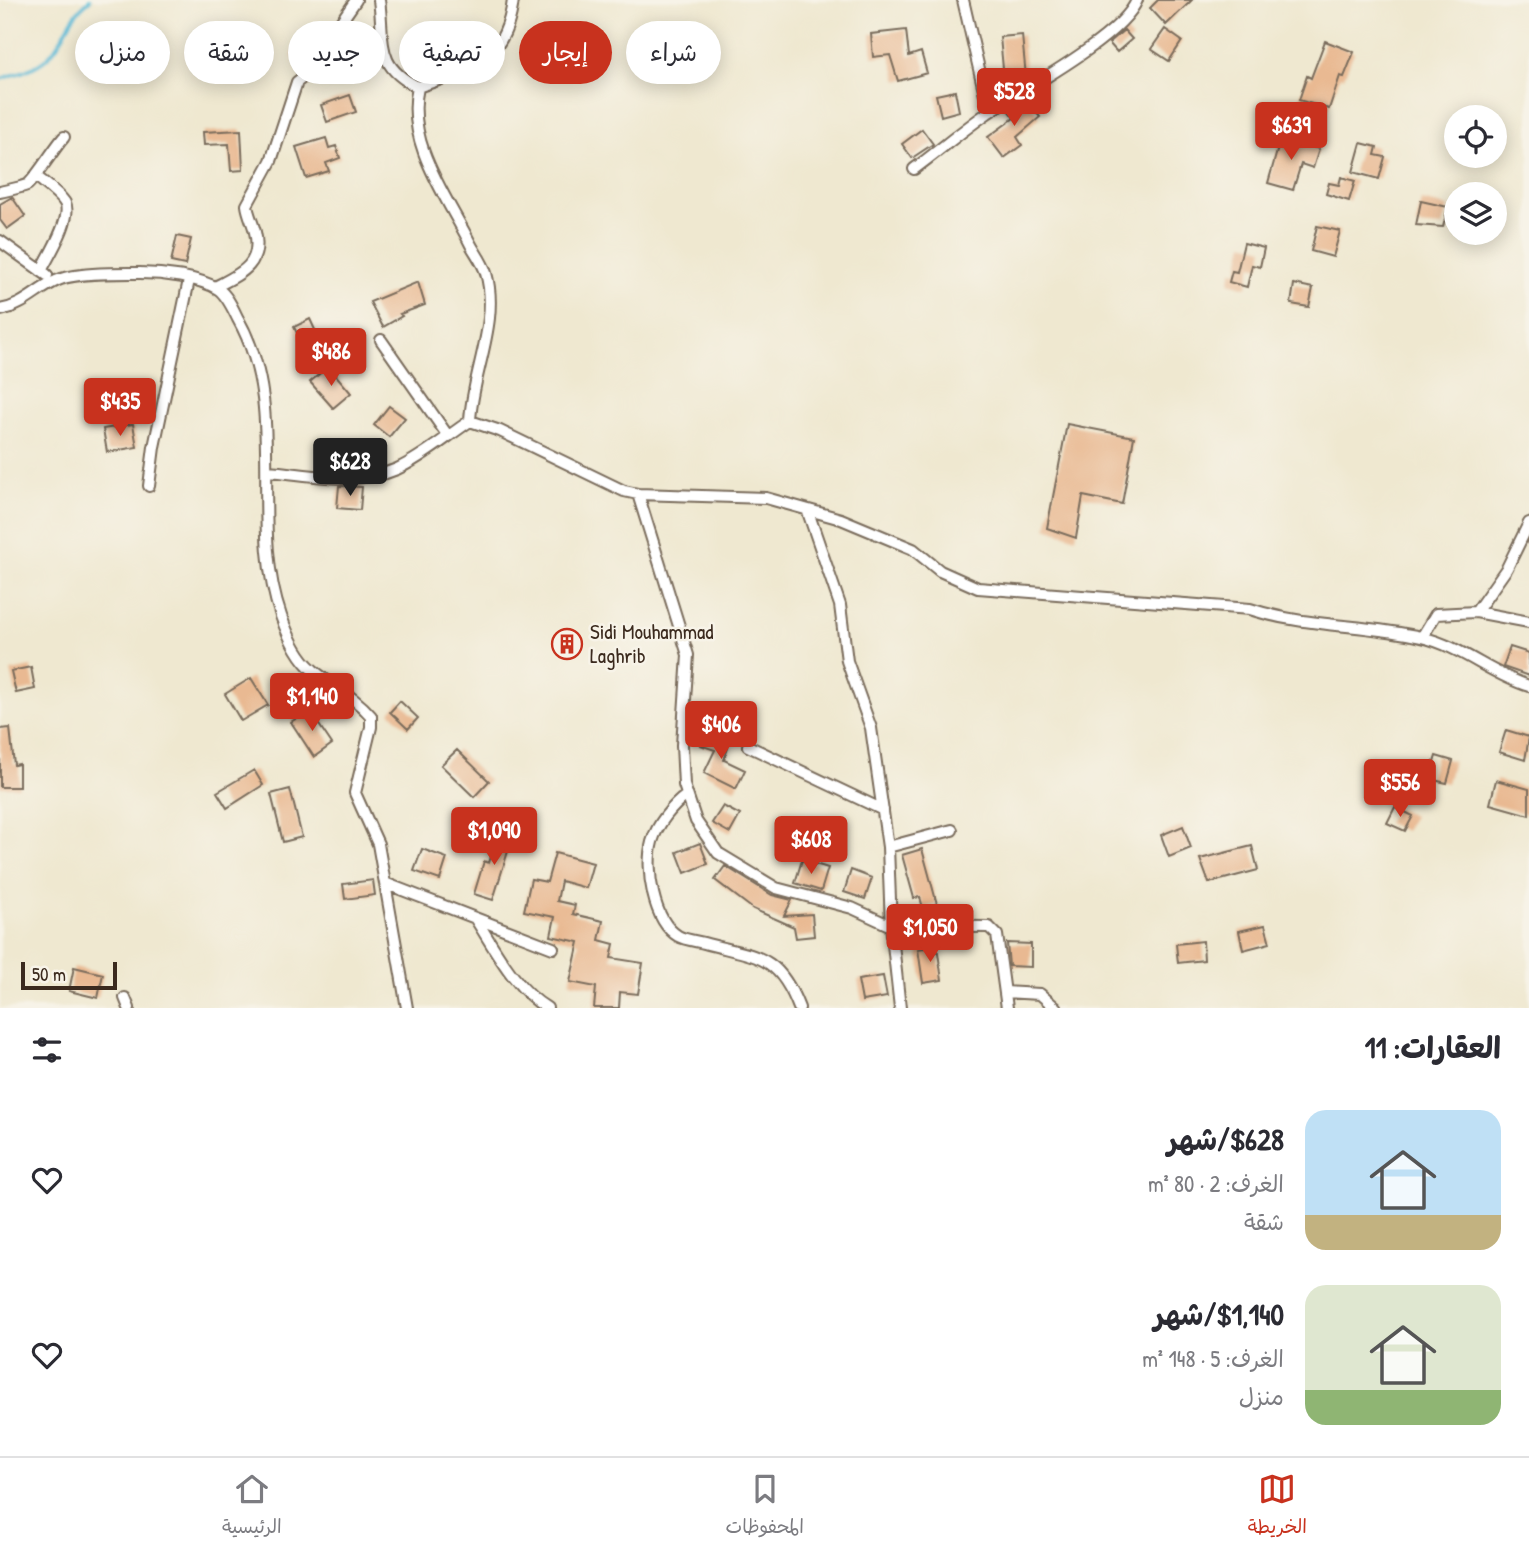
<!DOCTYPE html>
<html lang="ar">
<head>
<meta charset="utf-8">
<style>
	:root { --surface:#fff; --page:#f2f2f3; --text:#2b2b33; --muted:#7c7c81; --line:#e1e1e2; --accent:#c8321e }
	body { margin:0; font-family:"Patrick Hand","Playpen Sans Arabic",sans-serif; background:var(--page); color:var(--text); direction:rtl; height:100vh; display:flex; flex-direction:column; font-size:26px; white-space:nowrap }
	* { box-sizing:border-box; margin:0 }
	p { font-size:23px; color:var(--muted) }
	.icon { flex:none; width:38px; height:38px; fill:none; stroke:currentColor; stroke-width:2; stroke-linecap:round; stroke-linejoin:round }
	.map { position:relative; height:1008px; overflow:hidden; direction:ltr }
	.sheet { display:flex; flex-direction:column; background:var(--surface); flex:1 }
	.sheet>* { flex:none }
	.banner { position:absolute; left:21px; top:21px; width:700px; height:63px; direction:rtl; display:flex; gap:14px }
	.controls { position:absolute; left:1444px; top:105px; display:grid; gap:14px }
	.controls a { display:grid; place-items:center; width:63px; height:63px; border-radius:50%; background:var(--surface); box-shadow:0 4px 18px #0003; font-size:35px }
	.scale { position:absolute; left:21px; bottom:18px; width:96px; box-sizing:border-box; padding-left:7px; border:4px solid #3b2a1e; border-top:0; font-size:19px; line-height:24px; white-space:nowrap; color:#3b2a1e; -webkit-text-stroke:5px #f7f3e8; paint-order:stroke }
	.price { position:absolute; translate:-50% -60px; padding:0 16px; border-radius:7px; background:var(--accent); color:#fff; font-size:23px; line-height:46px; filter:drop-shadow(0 2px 4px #0008) }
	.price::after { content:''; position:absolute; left:50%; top:42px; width:21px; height:16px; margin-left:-10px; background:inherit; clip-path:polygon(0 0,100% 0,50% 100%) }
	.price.on { background:#222; color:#fff }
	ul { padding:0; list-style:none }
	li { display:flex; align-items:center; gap:21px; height:175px; padding:0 28px }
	li span { display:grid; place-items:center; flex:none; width:196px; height:140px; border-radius:21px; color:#555 }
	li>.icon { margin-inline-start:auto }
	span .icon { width:84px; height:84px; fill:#fffc; stroke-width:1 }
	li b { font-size:30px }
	h2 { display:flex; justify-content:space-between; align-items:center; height:84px; padding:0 28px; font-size:30px }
	.chip { padding:0 24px; border-radius:32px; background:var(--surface); box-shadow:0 4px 18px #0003; font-size:24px; line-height:63px }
	.chip.on { background:var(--accent); color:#fff }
	.dock { display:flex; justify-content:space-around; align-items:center; height:98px; border-top:2px solid var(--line); background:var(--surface); font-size:19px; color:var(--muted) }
	.dock a { display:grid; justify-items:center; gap:4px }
	.dock .on { color:var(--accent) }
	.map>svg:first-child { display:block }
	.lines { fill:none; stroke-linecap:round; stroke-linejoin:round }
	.stream { stroke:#57b9d6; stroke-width:3.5 }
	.building { fill:#e9b992 }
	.street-casing { stroke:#7a6c5c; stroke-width:14 }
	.street { stroke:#fff; stroke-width:10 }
	.labels { text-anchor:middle; stroke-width:5; stroke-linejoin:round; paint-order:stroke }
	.poi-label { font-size:21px; fill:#3b2a1e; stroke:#f7f3e8; text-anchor:start }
</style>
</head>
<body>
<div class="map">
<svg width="1529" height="1008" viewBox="0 0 1529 1008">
	<rect width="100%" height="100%" fill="#f7f3e8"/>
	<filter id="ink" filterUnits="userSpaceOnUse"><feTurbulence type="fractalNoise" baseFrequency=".0143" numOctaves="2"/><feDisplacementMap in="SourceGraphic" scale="14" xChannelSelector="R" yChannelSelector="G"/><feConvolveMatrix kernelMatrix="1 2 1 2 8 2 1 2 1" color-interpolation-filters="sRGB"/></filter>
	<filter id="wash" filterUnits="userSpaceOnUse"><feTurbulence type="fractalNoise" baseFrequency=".00686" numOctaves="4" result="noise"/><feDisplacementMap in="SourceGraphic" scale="28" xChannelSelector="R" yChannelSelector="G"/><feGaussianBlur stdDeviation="1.57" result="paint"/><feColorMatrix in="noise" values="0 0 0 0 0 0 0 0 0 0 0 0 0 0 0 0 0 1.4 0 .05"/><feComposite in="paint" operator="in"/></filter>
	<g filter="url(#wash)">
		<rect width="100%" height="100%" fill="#efe8d0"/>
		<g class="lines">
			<!-- stream -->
			<path class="stream" d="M0 79C16 74 33 70 46 59 64 44 67 17 90 0"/>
		</g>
		<g id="blocks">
			<!-- building -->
			<path class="building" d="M1158 0H1192L1166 25 1150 8Z
				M1165 29 1182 41 1169 61 1151 49Z
				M906 30 909 56 921 52 927 73 898 81 890 55 873 57 871 34Z
				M1124 30 1132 39 1117 52 1109 43Z
				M1022 35 1026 77 1004 79 1000 37Z
				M299 36 317 43 309 63 292 57Z
				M1325 41 1354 52 1344 77 1340 76 1329 109 1299 100 1307 76 1311 78Z
				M955 91 959 111 941 116 936 95Z
				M350 95 356 112 327 122 321 105Z
				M1025 99 1040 117 1017 137 1022 145 1004 158 988 137 1014 118 1008 110Z
				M922 129 933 144 912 158 902 144Z
				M241 130 243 170 231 171 229 144 204 145 203 132Z
				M1281 137 1319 149 1313 168 1301 164 1293 190 1268 183Z
				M326 138 329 148 336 146 340 158 326 163 329 171 306 178 296 147Z
				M1361 143 1377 147 1375 155 1385 157 1379 179 1353 172Z
				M1341 177 1355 181 1349 201 1326 194 1329 183 1339 185Z
				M12 197 25 216 7 229 0 220V204Z
				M1421 201 1448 207 1443 227 1416 225Z
				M1317 226 1340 231 1333 257 1311 251Z
				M177 236 191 239 185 265 171 262Z
				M1244 243 1264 248 1260 267 1252 265 1247 287 1229 282 1232 271 1237 272Z
				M418 282 425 305 400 314 402 316 383 327 370 302Z
				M1294 284 1313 288 1309 307 1291 304Z
				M310 319 322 345 306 353 294 327Z
				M324 370 330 377 334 373 351 393 333 408 310 382Z
				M389 406 405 418 389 437 374 425Z
				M133 424 137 447 107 452 103 429Z
				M1067 424 1134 437 1122 504 1083 496 1076 538 1047 528Z
				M339 486 362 487 360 510 337 508Z
				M1510 647 1529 653V676L1503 667Z
				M31 667 35 689 16 693 11 671Z
				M251 678 268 705 241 721 225 694Z
				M400 701 418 718 408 729 390 712Z
				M309 710 332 744 314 757 291 722Z
				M707 727 722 733 718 744 728 748 724 760 745 770 736 789 704 773 715 750 700 745Z
				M10 728 14 765 19 764V787H0V729Z
				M1506 730 1529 737 1525 760 1499 752Z
				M457 750 489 781 474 797 441 765Z
				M1436 756 1453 761 1447 783 1429 779Z
				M254 770 263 785 227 808 217 792Z
				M1496 780 1529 789V815L1490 804Z
				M290 789 302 837 283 842 271 794Z
				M723 806 740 815 730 833 712 823Z
				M1395 807 1413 816 1405 831 1387 823Z
				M1183 826 1191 848 1169 857 1161 835Z
				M499 831 513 835 493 900 474 894 484 861 489 863Z
				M700 843 708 864 685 873 677 852Z
				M1252 846 1258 870 1209 883 1200 859Z
				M422 849 447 858 440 880 414 871Z
				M922 849 937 904 923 908 920 897 914 898 902 855Z
				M555 853 593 863 586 888 561 881 557 901 575 905 573 914 603 921 599 940 614 944 611 958 643 963 638 994 620 992 619 1008H594L596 987 570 982 579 942 551 936 555 917 524 911 531 879 547 882Z
				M802 860 828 868 821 891 795 883Z
				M725 866 772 895 792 900 784 916 812 914 814 936 796 938 794 927 753 909 715 880Z
				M851 870 872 878 865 899 844 892Z
				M373 880 375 895 345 899 343 884Z
				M1265 925 1270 943 1243 950 1239 931Z
				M1203 941 1204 960 1178 963 1176 944Z
				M1007 943 1031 944V967L1009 966Z
				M937 946 942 980 923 983 918 949Z
				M74 967 103 974 98 998 69 991Z
				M883 976 887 997 862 1001 858 980Z"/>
		</g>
	</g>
	<g filter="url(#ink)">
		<use href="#blocks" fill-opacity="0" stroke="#7a6c5c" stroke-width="2"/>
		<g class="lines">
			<!-- street casing -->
			<g class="street-casing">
				<path id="street" d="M379 0C385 42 374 66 418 87
					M513 0C506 62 470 69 418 87 405 143 447 197 471 245 476 254 483 263 486 273 500 321 472 373 470 421L500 431 624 491 638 494 766 498 841 519 913 549 940 571 978 588 1250 609C1304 627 1365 624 1421 637 1461 646 1490 674 1529 686
					M963 0 989 112
					M316 67 325 45 356 0
					M914 169C940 150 965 128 992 110 1027 88 1123 36 1137 0
					M37 177C45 184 60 194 65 203 73 218 48 257 41 271
					M0 192C8 190 19 188 27 185 34 181 55 147 64 137
					M0 241 47 275
					M215 287C240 274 263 265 255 232 253 223 248 214 247 205L271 161 297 82 316 67 384 56
					M0 310C24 306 36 290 56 281 74 272 119 273 140 273 162 273 199 277 218 289 227 295 233 309 238 319 290 411 247 519 281 616 287 633 298 658 313 670 332 686 354 696 371 716V727L355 793 378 844 407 1008
					M381 340 448 436
					M268 471C309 474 358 486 397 469 423 457 446 437 470 421
					M149 486 154 447 189 280
					M638 494 688 655 682 745 684 785 696 821 718 853 776 888 852 908 891 926 989 927 997 935 1007 1008
					M808 512 840 605 847 661 871 728 888 847 891 926 900 1008
					M1476 612 1507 568 1529 523
					M1422 637 1436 614 1476 612 1529 622
					M748 746 883 810
					M687 795C673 805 657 824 652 842 645 868 653 921 678 936 685 940 696 941 704 943 756 957 778 953 799 1008
					M888 847 952 830
					M387 884 553 948
					M475 918C495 949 515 989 547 1008
					M1005 992 1040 994 1056 1008
					M125 998 129 1008"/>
			</g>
			<!-- street -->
			<use href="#street" class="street"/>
		</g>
	</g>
	<!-- icons -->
	<defs>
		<g id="building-ring" transform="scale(1.575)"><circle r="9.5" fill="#f7f3e8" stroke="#c8321e" stroke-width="1.5"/><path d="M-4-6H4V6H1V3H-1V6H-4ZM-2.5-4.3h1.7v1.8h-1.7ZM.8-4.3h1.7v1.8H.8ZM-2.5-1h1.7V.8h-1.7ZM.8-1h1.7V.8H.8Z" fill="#c8321e"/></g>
	</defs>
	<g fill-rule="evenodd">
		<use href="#building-ring" x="567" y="644"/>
	</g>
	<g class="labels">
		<!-- poi labels -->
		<g class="poi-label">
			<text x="590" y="639">Sidi Mouhammad<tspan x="590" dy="24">Laghrib</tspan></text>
		</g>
	</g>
</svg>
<div class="controls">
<a><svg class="icon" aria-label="locate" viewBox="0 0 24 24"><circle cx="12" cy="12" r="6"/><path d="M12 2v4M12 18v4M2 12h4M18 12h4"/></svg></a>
<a><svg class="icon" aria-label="layers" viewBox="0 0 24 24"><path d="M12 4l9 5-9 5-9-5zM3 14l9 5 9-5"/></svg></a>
</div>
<div class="scale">50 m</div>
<b class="price" style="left:1014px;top:128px">$528</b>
<b class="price" style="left:1291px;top:162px">$639</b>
<b class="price" style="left:331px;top:388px">$486</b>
<b class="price" style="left:120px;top:438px">$435</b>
<b class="price on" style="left:350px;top:498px">$628</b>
<b class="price" style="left:312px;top:733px">$1,140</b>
<b class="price" style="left:721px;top:761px">$406</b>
<b class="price" style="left:1400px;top:819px">$556</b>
<b class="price" style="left:494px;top:867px">$1,090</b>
<b class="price" style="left:811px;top:876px">$608</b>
<b class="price" style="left:930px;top:964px">$1,050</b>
<div class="banner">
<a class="chip">شراء</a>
<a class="chip on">إيجار</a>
<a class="chip">تصفية</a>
<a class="chip">جديد</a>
<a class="chip">شقة</a>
<a class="chip">منزل</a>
</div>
</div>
<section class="sheet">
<h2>العقارات: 11<svg class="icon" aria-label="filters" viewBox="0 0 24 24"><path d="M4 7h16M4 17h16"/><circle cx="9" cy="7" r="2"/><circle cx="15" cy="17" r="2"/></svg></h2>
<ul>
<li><span style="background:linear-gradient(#bfe0f5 75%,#c2b280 0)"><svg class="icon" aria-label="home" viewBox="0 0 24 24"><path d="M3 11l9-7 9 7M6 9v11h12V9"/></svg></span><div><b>$628/شهر</b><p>الغرف: 2 · 80 m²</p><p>شقة</p></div><svg class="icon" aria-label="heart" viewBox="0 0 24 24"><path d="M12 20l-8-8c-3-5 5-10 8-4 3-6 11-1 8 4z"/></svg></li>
<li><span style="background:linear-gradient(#dfe7d0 75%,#8fb573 0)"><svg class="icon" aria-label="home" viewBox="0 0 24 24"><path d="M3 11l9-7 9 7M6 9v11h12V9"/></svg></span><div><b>$1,140/شهر</b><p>الغرف: 5 · 148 m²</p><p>منزل</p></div><svg class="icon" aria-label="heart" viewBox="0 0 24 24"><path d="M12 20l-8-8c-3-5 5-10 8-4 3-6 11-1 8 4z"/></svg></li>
</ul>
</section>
<nav class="dock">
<a class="on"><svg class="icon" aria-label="map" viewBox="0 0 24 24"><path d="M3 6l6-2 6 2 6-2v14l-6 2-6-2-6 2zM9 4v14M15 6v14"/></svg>الخريطة</a>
<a><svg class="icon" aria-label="saved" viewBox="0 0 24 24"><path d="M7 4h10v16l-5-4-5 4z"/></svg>المحفوظات</a>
<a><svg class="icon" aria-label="home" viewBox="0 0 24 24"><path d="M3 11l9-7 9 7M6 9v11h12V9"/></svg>الرئيسية</a>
</nav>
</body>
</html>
